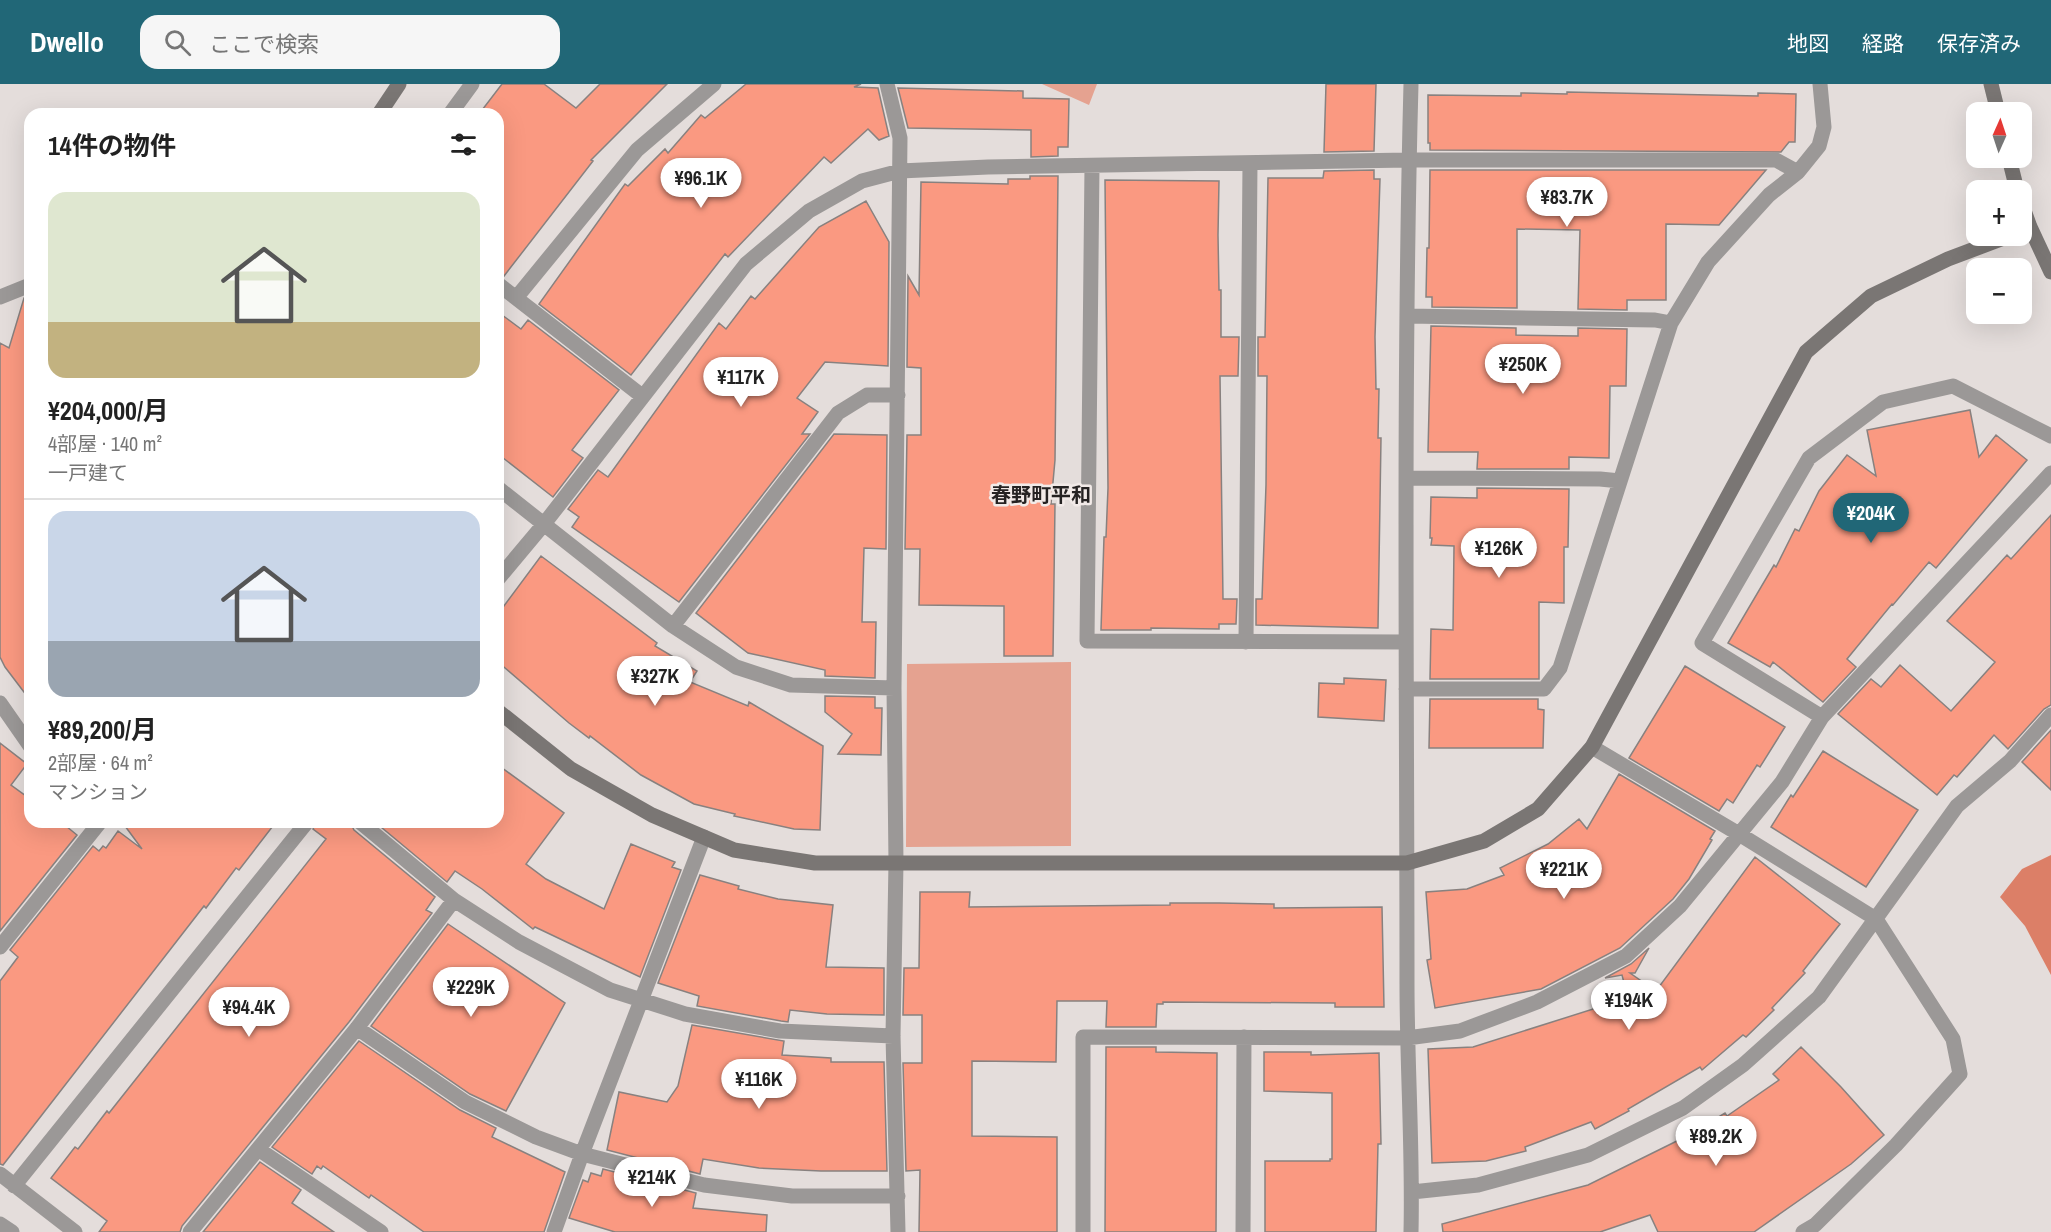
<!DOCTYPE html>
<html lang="ja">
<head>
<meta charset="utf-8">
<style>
	:root { --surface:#fff; --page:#f6f6f6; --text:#222; --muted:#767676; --line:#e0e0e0; --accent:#216777 }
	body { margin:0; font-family:"Archivo Narrow","Noto Sans JP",sans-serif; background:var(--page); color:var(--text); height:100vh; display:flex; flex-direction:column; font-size:22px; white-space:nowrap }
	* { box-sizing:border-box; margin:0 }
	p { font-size:20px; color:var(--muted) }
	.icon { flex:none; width:33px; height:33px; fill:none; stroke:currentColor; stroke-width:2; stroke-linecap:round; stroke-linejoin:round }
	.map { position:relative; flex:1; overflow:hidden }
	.drawer { position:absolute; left:24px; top:24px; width:480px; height:720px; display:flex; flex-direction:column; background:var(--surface); border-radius:18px; box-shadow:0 6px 24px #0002 }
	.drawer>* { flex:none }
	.needle { width:39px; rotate:3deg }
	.controls { position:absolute; left:1966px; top:18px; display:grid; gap:12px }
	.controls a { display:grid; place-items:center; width:66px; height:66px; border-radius:12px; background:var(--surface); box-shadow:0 6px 24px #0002; font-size:30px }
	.price { position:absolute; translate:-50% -51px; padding:0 14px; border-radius:21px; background:#fff; color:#222; font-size:20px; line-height:39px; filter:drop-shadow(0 2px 3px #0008) }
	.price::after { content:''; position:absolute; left:50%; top:36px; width:18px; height:14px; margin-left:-9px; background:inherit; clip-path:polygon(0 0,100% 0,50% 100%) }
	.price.active { background:var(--accent); color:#fff }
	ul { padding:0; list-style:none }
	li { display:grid; align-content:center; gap:12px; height:318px; padding:0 24px }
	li+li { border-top:2px solid var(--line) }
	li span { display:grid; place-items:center; height:186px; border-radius:18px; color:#555 }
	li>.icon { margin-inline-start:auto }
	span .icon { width:108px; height:108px; fill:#fffc; stroke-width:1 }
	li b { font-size:26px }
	h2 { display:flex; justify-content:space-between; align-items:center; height:72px; padding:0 24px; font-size:26px }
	header { display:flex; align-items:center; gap:36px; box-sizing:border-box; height:84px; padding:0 30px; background:var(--accent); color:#fff }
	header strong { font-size:28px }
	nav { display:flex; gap:33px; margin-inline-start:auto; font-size:21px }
	.search { width:420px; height:54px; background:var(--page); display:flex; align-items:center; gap:15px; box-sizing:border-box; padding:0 21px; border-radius:18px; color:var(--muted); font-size:22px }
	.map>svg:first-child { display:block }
	.green { fill:#e5a290 }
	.water { fill:#dc7f67 }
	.building { fill:#fa9981; stroke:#88817f; stroke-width:1.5 }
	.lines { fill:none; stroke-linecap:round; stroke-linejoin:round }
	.street { stroke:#9b9897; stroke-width:15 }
	.secondary { stroke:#7a7674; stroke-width:15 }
	.labels { text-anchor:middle; stroke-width:5; stroke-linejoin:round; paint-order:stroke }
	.quarter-label { font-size:20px; font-weight:bold; fill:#252222; stroke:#f2eae8 }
</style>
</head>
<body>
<header>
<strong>Dwello</strong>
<div class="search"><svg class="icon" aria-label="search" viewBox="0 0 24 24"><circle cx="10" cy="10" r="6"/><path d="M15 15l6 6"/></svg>ここで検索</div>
<nav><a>地図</a><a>経路</a><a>保存済み</a></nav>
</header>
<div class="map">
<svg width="2051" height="1148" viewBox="0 0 2051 1148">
	<rect width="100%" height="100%" fill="#e4dddb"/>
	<!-- green -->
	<path class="green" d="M1042 0H1097L1089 21Z
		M1071 578V762L906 763 907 580Z"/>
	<!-- water -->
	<path class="water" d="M2051 771V891L2025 842 2000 813 2022 785Z"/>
	<!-- building -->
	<path class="building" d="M502 0H544L576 24 600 0H667L591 76 593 77 504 192 498 190V30H479Z
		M746 0H861L854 3 878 4 889 52 879 56 868 45 831 79 824 73 728 173 725 170 631 291 539 220 625 100 628 102 665 65 668 69 701 31 705 34Z
		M1326 0H1376L1374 67 1324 68Z
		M898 4 1023 7V14L1069 15 1068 63H1058V72L1031 73V46L908 44Z
		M1567 8 1758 12V9L1796 10 1795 58H1789L1781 68 1430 66V59H1428V11L1521 12V9L1567 10Z
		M1374 86V95H1380L1375 253 1376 305H1379L1378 354H1381L1378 544 1256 541V515H1262L1266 401 1267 292H1258V253H1265L1268 94H1323L1324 87Z
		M1430 86H1766L1719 141 1666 140V216H1627V226L1578 225 1580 146 1517 145V224L1432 223V213H1426L1427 164H1429Z
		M1030 92H1058L1055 376 1051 420H1055L1053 572H1004V522L919 521 920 465H905L907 351H921V284L907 283 908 192 919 211 921 98 1008 100V95H1030Z
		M1105 96 1219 97 1218 151 1219 206H1221V253H1239L1238 292H1220L1223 515H1237L1236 540H1219V545L1151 544V546H1101L1104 453H1106L1108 404Z
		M866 117 889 158 888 282 825 278 797 314 818 328 802 350H810L679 518 572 443 579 433 568 425 598 386 608 393 719 239 726 245 751 212 755 215 819 143Z
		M24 214 30 215V616L5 583 0 573V259L9 264Z
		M498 228 521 245 528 236 619 306 572 366 583 374 553 413 498 370Z
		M1431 242 1516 244V251L1578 252V244L1627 245 1626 302H1610L1609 374 1569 373V385H1477L1478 368H1428Z
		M1970 326 1979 373 1996 351 2027 376 1936 484 1929 478 1893 521 1892 520 1847 575 1856 583 1823 618 1773 578 1770 583 1728 559 1774 481 1776 483 1795 445 1799 447 1819 407 1847 371 1876 392 1867 346Z
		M834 350 887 351 886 465 864 464 862 538H876L875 594 825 592V586L748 569 696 529Z
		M1477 404 1569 405 1568 463H1564V519L1539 518V595H1430L1431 545 1453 546 1454 462 1431 461 1432 454H1430L1431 413 1477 414Z
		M2051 431V621L2044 625 2008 665 1994 651 1957 693 1954 691 1937 711 1838 630 1871 595 1881 603 1900 581 1951 627 1995 578 1947 537 2007 471 2011 475Z
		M541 472 657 559 655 562 697 587 690 598 748 622 749 618 823 662 820 746 794 745 734 732 735 730 694 720 641 691 590 652 589 654 569 639 498 578V530Z
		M1685 582 1785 643 1760 683 1757 681 1733 719 1727 715 1719 727 1629 674Z
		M1344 594 1386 596 1384 637 1318 633 1319 599 1344 600Z
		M825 612 875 613V624H882L881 671 838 670 852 650 825 628Z
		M1430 615H1538V625L1544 626 1543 664H1429Z
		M2051 646V706L2022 678Z
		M0 659 27 680 11 701 30 715V738H61L77 751 0 847Z
		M1823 667 1918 726 1866 803 1771 743 1791 711 1793 713Z
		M498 681 564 729 526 780 546 795 604 825 631 760 675 778 672 783 681 786 640 893 535 843 533 845 482 805 455 787 447 798 375 738H498Z
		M1619 690 1715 747 1710 755 1712 756 1689 795 1673 815 1620 864 1541 905 1435 924 1427 876 1431 875 1426 808 1467 805 1504 791 1500 784 1548 760 1579 735 1587 745Z
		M122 738H276L239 786 236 784 206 824 204 822 3 1081 0 1080V897L18 873 10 866 93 762 99 767 103 762 106 764 118 747 142 765Z
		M317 738H350L354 746 435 813 426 826 432 829 349 938 182 1142 180 1148H99L107 1137 51 1094 75 1063 78 1065 107 1027 109 1029 326 755 313 745Z
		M1755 773 1840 840 1803 887 1805 889 1772 924 1774 926 1746 953 1743 951 1702 986 1700 983 1628 1025 1629 1027 1595 1045 1591 1038 1525 1063 1526 1067 1486 1077 1432 1079 1428 965 1473 963 1628 914 1622 891 1605 894 1631 880 1649 864 1635 889H1630L1656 907Z
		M700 791 739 802 738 805 778 815 833 821 826 883 884 884V931L827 930 790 926 788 938 781 937 697 922 699 912 658 899Z
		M920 808H970L969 823 1170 821V819H1219L1274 820V824L1382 823 1384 923H1335V919L1163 918V920H1157L1156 943H1106L1107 917H1057L1056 978 972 977V1052L1057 1053V1148H919L920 1086 906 1087 903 979H922V931H903L904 884H919Z
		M448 840 565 919 506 1027 470 1010 371 942Z
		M692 941 784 957 782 971 831 974V978H884L887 1087H821L759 1084 703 1075 700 1090 607 1066 619 1008 667 1018 678 1002Z
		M359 957 460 1026 496 1044 492 1053 565 1088 544 1148H424L371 1111 369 1114 323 1082 321 1085 317 1082 312 1090 272 1063Z
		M1106 963H1156V968L1217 969 1216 1148H1105Z
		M1801 963 1841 1003 1884 1051 1851 1080 1754 1148H1658L1650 1131 1600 1148H1443L1442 1140 1588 1101 1689 1051 1725 1029 1727 1032 1779 996 1773 990Z
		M1264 968H1311V971L1379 969 1381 1060H1378L1376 1148H1265V1077H1330V1075H1332V1009L1264 1007Z
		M260 1078 301 1106 292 1119 334 1148H203Z
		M603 1085 696 1109 693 1124 767 1131 766 1148H615L569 1134 583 1096 588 1098 591 1089 601 1092Z"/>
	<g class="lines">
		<!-- street -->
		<path class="street" d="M887 0 900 54 894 604 896 778 893 952 898 1148
			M450 30 472 0
			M1092 82 1087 557 1406 558
			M498 200 642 312
			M0 213 30 201
			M516 214 637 66 714 0
			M1408 232 1655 236 1671 239
			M2051 352 1953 302 1883 318 1809 374 1702 559 1822 633 2051 389
			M1407 394 1600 395 1620 397
			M498 404 673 542 736 583 791 601 894 604
			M498 495 544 440 746 180 809 127 862 97 900 87 988 83 1409 76H1776L1798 88
			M673 542 838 329 867 311H898
			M1246 558 1250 79
			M1406 605H1544L1560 584 1671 239 1708 178 1769 111 1798 88 1819 62 1824 43 1820 0
			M0 619 30 662
			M1592 663 1739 750 1876 835 1953 955 1960 990 1896 1061 1815 1141 1803 1148
			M360 738 454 816 519 858 610 906 685 930 780 947 893 952
			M0 863 100 738
			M357 944 465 1018 536 1053 582 1070 704 1101 792 1112H898
			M258 1065 381 1148
			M0 1090 75 1148
			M14 1102 307 738
			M1412 1108 1478 1101 1588 1071 1683 1024 1743 981 1819 913 1957 722 2010 677 2051 631
			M0 1140 12 1148
			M190 1148 357 944 454 816
			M554 1148 582 1070 704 753
			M1083 1148V953L1407 954 1460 947 1537 918 1626 872 1680 822 1782 698 1822 633
			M1243 1148 1244 953
			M1411 1148C1413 1065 1407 983 1407 900 1407 600 1403 300 1411 0"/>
		<!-- secondary -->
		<path class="secondary" d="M1991 0 1998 28
			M379 30 399 0
			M2009 74 2017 106
			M2022 121 2030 143 2051 188
			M498 627 571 685 652 731 734 766 815 779H1407L1484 757 1538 725 1592 663 1806 268 1871 212 1948 175 2009 152"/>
	</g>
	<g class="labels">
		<!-- quarter labels -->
		<g class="quarter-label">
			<text x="1041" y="418">春野町平和</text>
		</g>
	</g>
</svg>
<div class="controls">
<a><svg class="needle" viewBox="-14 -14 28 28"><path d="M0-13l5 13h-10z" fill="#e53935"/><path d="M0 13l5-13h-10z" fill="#767676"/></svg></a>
<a>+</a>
<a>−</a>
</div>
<b class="price" style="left:701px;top:125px">¥96.1K</b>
<b class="price" style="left:1567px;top:144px">¥83.7K</b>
<b class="price" style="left:1523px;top:311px">¥250K</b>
<b class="price" style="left:741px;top:324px">¥117K</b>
<b class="price active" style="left:1871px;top:460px">¥204K</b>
<b class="price" style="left:1499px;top:495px">¥126K</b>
<b class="price" style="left:655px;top:623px">¥327K</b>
<b class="price" style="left:1564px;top:816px">¥221K</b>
<b class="price" style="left:471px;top:934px">¥229K</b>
<b class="price" style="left:1629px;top:947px">¥194K</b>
<b class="price" style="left:249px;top:954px">¥94.4K</b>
<b class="price" style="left:759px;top:1026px">¥116K</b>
<b class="price" style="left:1716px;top:1083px">¥89.2K</b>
<b class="price" style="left:652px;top:1124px">¥214K</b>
<section class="drawer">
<h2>14件の物件<svg class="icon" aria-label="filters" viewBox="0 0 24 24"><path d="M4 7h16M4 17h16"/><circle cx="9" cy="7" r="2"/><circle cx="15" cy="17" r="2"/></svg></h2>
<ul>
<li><span style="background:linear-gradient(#dfe7d0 70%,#c2b280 0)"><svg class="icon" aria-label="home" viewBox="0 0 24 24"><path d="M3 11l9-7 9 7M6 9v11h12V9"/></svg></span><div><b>¥204,000/月</b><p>4部屋 · 140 m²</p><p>一戸建て</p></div></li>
<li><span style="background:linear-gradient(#c9d6e8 70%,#9aa5b1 0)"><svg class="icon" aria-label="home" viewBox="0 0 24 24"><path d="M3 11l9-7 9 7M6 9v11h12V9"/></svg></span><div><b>¥89,200/月</b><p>2部屋 · 64 m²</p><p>マンション</p></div></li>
</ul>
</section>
</div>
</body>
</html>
